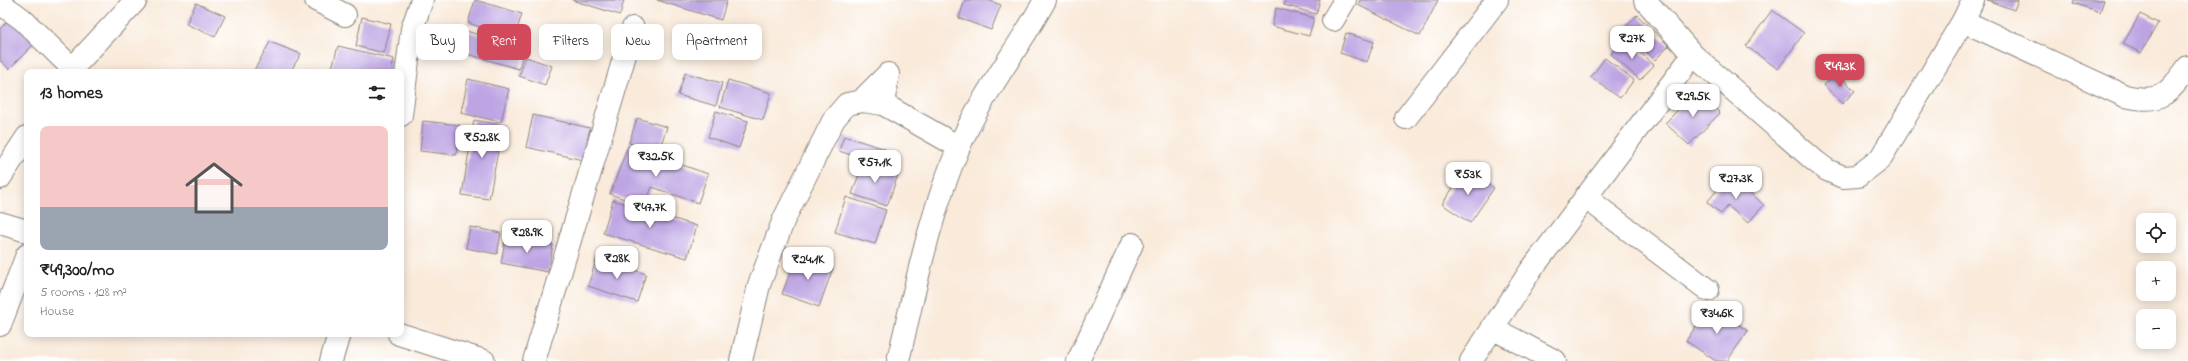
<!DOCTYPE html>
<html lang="en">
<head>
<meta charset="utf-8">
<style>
	:root { --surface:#fff; --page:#f6f6f6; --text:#202124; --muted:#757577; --line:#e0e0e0; --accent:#d1495b }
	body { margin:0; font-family:"Indie Flower",sans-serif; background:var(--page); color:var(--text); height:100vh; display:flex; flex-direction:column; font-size:15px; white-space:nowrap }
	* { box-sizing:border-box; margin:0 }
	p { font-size:13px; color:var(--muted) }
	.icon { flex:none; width:22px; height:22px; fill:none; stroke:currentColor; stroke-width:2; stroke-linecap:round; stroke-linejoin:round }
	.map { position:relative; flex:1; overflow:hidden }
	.details { position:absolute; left:24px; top:69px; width:380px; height:268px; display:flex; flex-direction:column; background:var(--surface); border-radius:8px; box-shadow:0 2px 10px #0003 }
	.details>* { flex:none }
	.banner { position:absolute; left:416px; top:24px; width:380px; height:36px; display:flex; gap:8px }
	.buttons { position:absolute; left:2136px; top:213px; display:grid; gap:8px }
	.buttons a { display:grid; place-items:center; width:40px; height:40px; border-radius:8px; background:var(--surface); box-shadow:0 2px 10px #0003; font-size:20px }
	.price { position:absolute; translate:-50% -34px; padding:0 9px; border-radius:8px; background:#fff; color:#222; font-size:13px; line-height:26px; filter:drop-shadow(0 1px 2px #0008) }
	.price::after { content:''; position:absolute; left:50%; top:24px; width:12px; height:9px; margin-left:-6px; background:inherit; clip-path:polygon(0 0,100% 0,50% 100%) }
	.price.on { background:var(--accent); color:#fff }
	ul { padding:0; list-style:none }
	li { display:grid; align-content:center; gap:8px; height:212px; padding:0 16px }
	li+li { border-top:1px solid var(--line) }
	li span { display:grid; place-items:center; height:124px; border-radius:8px; color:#555 }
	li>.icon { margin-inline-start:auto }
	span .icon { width:72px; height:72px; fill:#fffc; stroke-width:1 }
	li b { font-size:17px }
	h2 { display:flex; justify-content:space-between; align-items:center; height:48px; padding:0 16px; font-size:17px }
	.tag { padding:0 14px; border-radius:8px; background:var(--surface); box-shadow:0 2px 10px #0003; font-size:14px; line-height:36px }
	.tag.on { background:var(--accent); color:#fff }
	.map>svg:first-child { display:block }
	.building { fill:#bda4e3 }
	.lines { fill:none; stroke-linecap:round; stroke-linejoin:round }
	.minor-casing { stroke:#8a837b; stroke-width:24 }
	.minor { stroke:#fff; stroke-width:22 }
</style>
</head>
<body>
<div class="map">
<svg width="2188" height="361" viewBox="0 0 2188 361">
	<rect width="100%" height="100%" fill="#fff"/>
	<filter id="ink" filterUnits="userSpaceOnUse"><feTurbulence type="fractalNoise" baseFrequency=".025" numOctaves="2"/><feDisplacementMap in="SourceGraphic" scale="8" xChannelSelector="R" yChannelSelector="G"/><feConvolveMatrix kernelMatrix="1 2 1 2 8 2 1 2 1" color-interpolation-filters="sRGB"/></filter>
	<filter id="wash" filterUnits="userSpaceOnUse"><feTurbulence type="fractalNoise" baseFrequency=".012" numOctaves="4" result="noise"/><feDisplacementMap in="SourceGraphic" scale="16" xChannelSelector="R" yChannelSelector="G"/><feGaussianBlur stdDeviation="0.9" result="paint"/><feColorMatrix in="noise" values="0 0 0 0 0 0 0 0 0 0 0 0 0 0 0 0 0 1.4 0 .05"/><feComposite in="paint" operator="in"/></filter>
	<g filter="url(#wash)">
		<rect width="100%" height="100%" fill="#f9eada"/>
		<g id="blocks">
			<!-- building -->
			<path class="building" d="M475 0 522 14 514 38 468 23Z
				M572 0H624L620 15Z
				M657 0H727L721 20Z
				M965 0H988L1001 5 991 30 959 18Z
				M1285 0H1320L1316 14 1284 5Z
				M1360 0H1438L1420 36 1358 5Z
				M1987 0H2018L2014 10Z
				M2074 0H2104L2100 12 2073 3Z
				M196 3 225 16 215 37 186 24Z
				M1276 8 1314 18 1309 36 1272 26Z
				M1772 10 1804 33 1778 69 1746 46Z
				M2140 14 2158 23 2141 53 2123 44Z
				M1637 15 1669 46 1655 60 1624 29Z
				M11 17 37 41 9 69 0 60V29Z
				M362 17 391 24 384 53 356 46Z
				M463 30 525 49 519 69 457 51Z
				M1346 33 1374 42 1367 62 1340 53Z
				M1625 39 1654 65 1640 80 1611 54Z
				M270 42 301 54 290 72H253Z
				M338 46 394 59 391 72H351L332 68Z
				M526 57 552 66 545 85 519 76Z
				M1605 58 1634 80 1620 98 1591 77Z
				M685 73 722 83 716 106 678 95Z
				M1837 73 1855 91 1842 104 1824 85Z
				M468 79 509 89 501 122 461 113Z
				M728 80 771 93 763 120 720 107Z
				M1697 91 1720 113 1689 145 1665 123Z
				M716 111 748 121 739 148 708 137Z
				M533 115 590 128 583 160 526 147Z
				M637 118 667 127 658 153 629 143Z
				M474 120 503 125 489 199 462 195Z
				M423 121 460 125 456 155 420 151Z
				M844 136 885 149 880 165 839 151Z
				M628 146 708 174 698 203 652 187 645 206 610 194Z
				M863 163 898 175 887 206 852 194Z
				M1466 169 1494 188 1470 223 1442 204Z
				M1730 175 1764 205 1748 223 1728 206 1721 214 1707 202Z
				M846 197 886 210 875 244 835 232Z
				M613 200 697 226 687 258 603 233Z
				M470 227 501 233 497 254 466 248Z
				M506 235 553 245 548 272 501 263Z
				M797 254 833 268 819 307 782 294Z
				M597 257 646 274 637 302 588 286Z
				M1710 305 1748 331 1727 361H1716L1686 341Z"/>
		</g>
	</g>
	<g filter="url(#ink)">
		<use href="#blocks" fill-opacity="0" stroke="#8a837b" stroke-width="1"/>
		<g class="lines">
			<!-- minor casing -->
			<g class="minor-casing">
				<path id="minor" d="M316 0 345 15
					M1645 0 1693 55 1815 161 1827 170 1843 177 1858 176 1880 159 1963 21 1973 0
					M0 3 22 19 72 68
					M1333 20 1345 0
					M1963 21 2125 96C2160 104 2168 95 2188 67
					M69 72 136 0
					M863 101 866 96 888 74 883 104
					M401 115 412 29 422 0
					M1406 118 1497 0
					M0 178 27 137
					M1585 197 1708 290
					M0 223 27 231
					M0 325 27 255
					M1492 328 1555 361
					M399 334 484 361
					M331 361 339 334
					M534 361 633 28
					M741 361 759 285 784 219 834 119 847 104 863 101 883 104 959 147
					M898 361C915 290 929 215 959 147 981 95 1018 50 1045 0
					M1078 361 1132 244
					M1471 361 1531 270 1693 55"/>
			</g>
			<!-- minor -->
			<use href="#minor" class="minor"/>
		</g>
	</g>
</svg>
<div class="buttons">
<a><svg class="icon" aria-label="locate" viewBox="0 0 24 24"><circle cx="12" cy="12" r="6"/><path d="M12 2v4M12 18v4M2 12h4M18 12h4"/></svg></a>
<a>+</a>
<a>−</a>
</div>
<b class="price" style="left:1632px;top:60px">₹27K</b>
<b class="price on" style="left:1840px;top:88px">₹49.3K</b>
<b class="price" style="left:1693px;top:118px">₹29.5K</b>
<b class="price" style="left:482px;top:159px">₹52.8K</b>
<b class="price" style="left:656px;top:178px">₹32.5K</b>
<b class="price" style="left:875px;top:184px">₹57.1K</b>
<b class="price" style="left:1468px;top:196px">₹53K</b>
<b class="price" style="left:1736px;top:200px">₹27.3K</b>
<b class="price" style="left:650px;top:229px">₹47.7K</b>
<b class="price" style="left:527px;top:254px">₹28.9K</b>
<b class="price" style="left:617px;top:280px">₹28K</b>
<b class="price" style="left:808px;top:281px">₹24.1K</b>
<b class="price" style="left:1717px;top:335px">₹34.6K</b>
<div class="banner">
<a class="tag">Buy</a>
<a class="tag on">Rent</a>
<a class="tag">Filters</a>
<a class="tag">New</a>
<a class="tag">Apartment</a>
</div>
<section class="details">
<h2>13 homes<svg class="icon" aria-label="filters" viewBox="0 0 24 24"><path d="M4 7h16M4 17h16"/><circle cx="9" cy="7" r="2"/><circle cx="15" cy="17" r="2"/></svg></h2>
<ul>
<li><span style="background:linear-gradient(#f6c9c9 65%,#9aa5b1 0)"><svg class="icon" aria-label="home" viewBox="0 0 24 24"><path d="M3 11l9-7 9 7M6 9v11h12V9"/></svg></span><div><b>₹49,300/mo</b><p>5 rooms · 128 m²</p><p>House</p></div></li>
</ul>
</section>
</div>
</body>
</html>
